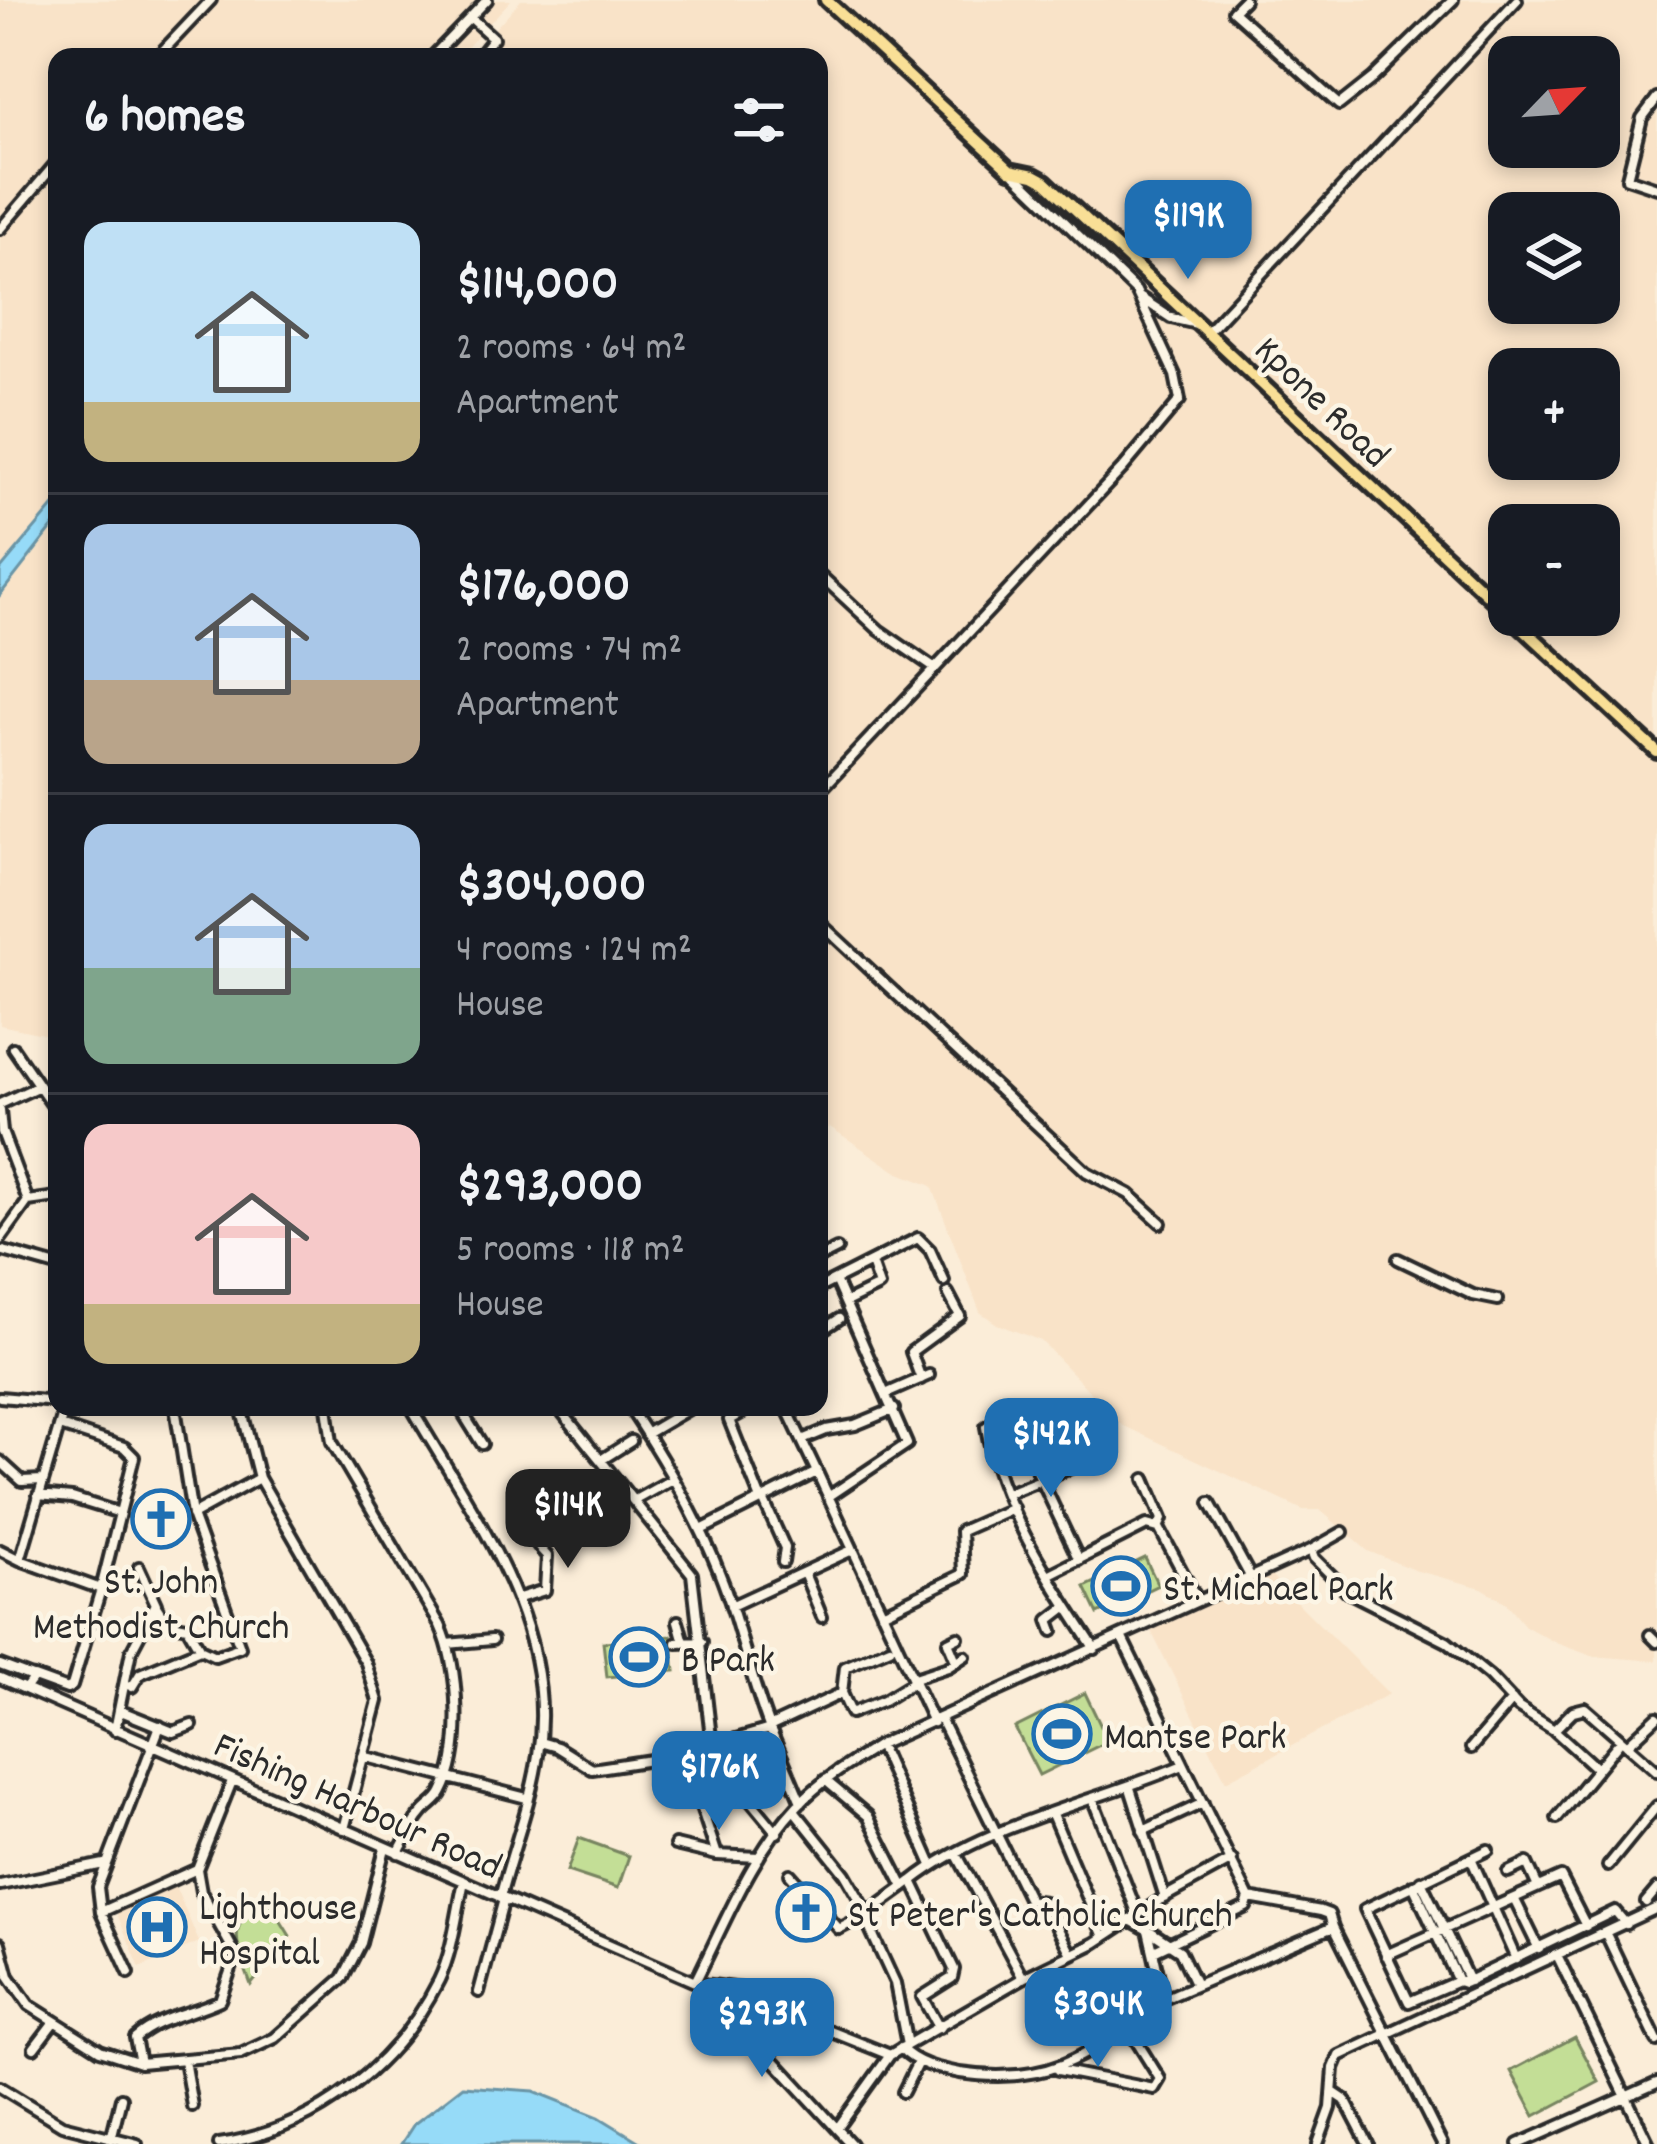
<!DOCTYPE html>
<html lang="en">
<head>
<meta charset="utf-8">
<style>
	:root { --surface:#171b24; --page:#242831; --text:#f1f3f6; --muted:#9ea1a6; --line:#363941; --accent:#1f6fb2 }
	body { margin:0; font-family:Dekko,sans-serif; background:var(--page); color:var(--text); height:100vh; display:flex; flex-direction:column; font-size:45px; white-space:nowrap }
	* { box-sizing:border-box; margin:0 }
	p { font-size:39px; color:var(--muted) }
	.icon { flex:none; width:66px; height:66px; fill:none; stroke:currentColor; stroke-width:2; stroke-linecap:round; stroke-linejoin:round }
	.map { position:relative; flex:1; overflow:hidden }
	.side { position:absolute; left:48px; top:48px; width:780px; height:1368px; display:flex; flex-direction:column; background:var(--surface); border-radius:24px; box-shadow:0 6px 18px #0003 }
	.side>* { flex:none }
	.needle { width:78px; rotate:65deg }
	.fabs { position:absolute; left:1488px; top:36px; display:grid; gap:24px }
	.fabs a { display:grid; place-items:center; width:132px; height:132px; border-radius:24px; background:var(--surface); box-shadow:0 6px 18px #0003; font-size:60px }
	.price { position:absolute; translate:-50% -102px; padding:0 27px; border-radius:24px; background:var(--accent); color:#fff; font-size:39px; line-height:78px; filter:drop-shadow(0 3px 6px #0008) }
	.price::after { content:''; position:absolute; left:50%; top:72px; width:36px; height:27px; margin-left:-18px; background:inherit; clip-path:polygon(0 0,100% 0,50% 100%) }
	.price.active { background:#222; color:#fff }
	ul { padding:0; list-style:none }
	li { display:flex; align-items:center; gap:36px; height:300px; padding:0 36px }
	li+li { border-top:3px solid var(--line) }
	li span { display:grid; place-items:center; flex:none; width:336px; height:240px; border-radius:24px; color:#555 }
	li>.icon { margin-inline-start:auto }
	span .icon { width:144px; height:144px; fill:#fffc; stroke-width:1 }
	li b { font-size:51px }
	h2 { display:flex; justify-content:space-between; align-items:center; height:144px; padding:0 36px; font-size:51px }
	.map>svg:first-child { display:block }
	.built { fill:#f9e3c8; fill-rule:evenodd }
	.green { fill:#c3de96; stroke:#778460; stroke-width:3 }
	.water { fill:#96dbf8; stroke:#6b95a6; stroke-width:3 }
	.lines { fill:none; stroke-linecap:round; stroke-linejoin:round }
	.minor-casing { stroke:#2b2b2b; stroke-width:16 }
	.major-casing { stroke:#2b2b2b; stroke-width:20 }
	.minor { stroke:#fcf5e5; stroke-width:8 }
	.major { stroke:#f9df96; stroke-width:10 }
	.labels { text-anchor:middle; stroke-width:9; stroke-linejoin:round; paint-order:stroke }
	.street-label { font-size:39px; fill:#2b2b2b; stroke:#fcf5e5 }
	.poi-label { font-size:39px; fill:#2b2b2b; stroke:#fcf5e5; text-anchor:start }
</style>
</head>
<body>
<div class="map">
<svg width="1657" height="2144" viewBox="0 0 1657 2144">
	<rect width="100%" height="100%" fill="#fbedd8"/>
	<filter id="ink" filterUnits="userSpaceOnUse"><feTurbulence type="fractalNoise" baseFrequency=".00833" numOctaves="2"/><feDisplacementMap in="SourceGraphic" scale="24" xChannelSelector="R" yChannelSelector="G"/><feConvolveMatrix kernelMatrix="1 2 1 2 8 2 1 2 1" color-interpolation-filters="sRGB"/></filter>
	<g filter="url(#ink)">
		<!-- built -->
		<path class="built" d="M0 0H511L458 57H57V502L0 570Z
			M521 0H1657V1661L1592 1656 1556 1643 1525 1626 1505 1602 1482 1588 1414 1570 1368 1551 1320 1510H1303L1122 1425 1041 1341 997 1324 980 1312 932 1186 897 1172 830 1127 819 1134V57H469ZM1509 57H1599V147H1509ZM1509 213H1599V303H1509ZM1509 369H1599V459H1509ZM1509 525H1599V615H1509Z
			M57 522V1037L0 1025V595Z
			M1271 1576 1389 1694 1226 1781 1151 1631Z
			M175 1886 199 1942 140 1968 116 1912Z"/>
		<!-- green -->
		<path class="green" d="M1145 1558 1158 1585 1098 1614 1085 1587Z
			M671 1636 675 1671 607 1677 603 1642Z
			M1085 1693 1108 1741 1039 1775 1015 1728Z
			M579 1838 629 1856 618 1888 567 1871Z
			M267 1899 290 1936 251 1985C237 1945 223 1923 267 1899Z
			M1575 2037 1599 2082 1535 2116 1511 2071Z"/>
		<!-- water -->
		<path class="water" d="M57 502V522L0 595V570Z
			M463 2086 534 2091 599 2117 643 2144H401L414 2124Z"/>
		<g class="lines">
			<!-- minor casing -->
			<g class="minor-casing">
				<path id="minor" d="M1244 0 1233 11 1339 105 1373 78 1453 0
					M471 18 493 38 478 57
					M157 57 211 0
					M432 57 487 0
					M1657 98 1642 118 1627 178 1657 188
					M0 229 57 162
					M1141 298 1171 318 1197 324
					M1208 331 1517 0
					M819 574 879 630 934 668
					M819 792 1123 468 1180 400 1175 375 1136 291 1015 174
					M819 922 1087 1172 1129 1194 1161 1223
					M13 1048 57 1112
					M0 1104 39 1086
					M0 1111 2 1132 28 1201
					M0 1240 28 1201 57 1197
					M0 1250 57 1266
					M819 1258 837 1249
					M1398 1259 1473 1295 1498 1300
					M819 1288 918 1238 930 1250 944 1281
					M846 1302 879 1286 871 1263
					M819 1332 839 1319
					M921 1379 911 1352 960 1316 948 1293
					M888 1393 929 1375
					M0 1397 57 1402
					M175 1407 192 1515
					M241 1407 259 1478 366 1663 378 1701 344 1829
					M327 1407 332 1442 440 1625C459 1667 464 1750 442 1792 438 1801 429 1805 423 1812 412 1824 406 1839 398 1853
					M411 1407C472 1513 559 1624 538 1755 531 1803 512 1851 500 1898
					M459 1407 482 1444
					M629 1407C669 1467 709 1536 731 1605 744 1646 754 1688 770 1729L712 1746
					M752 1407 729 1420 761 1500
					M786 1407 817 1472
					M1012 1408 986 1427C1000 1508 1051 1582 1095 1649
					M1014 1422 1079 1560
					M60 1426 124 1447 134 1457 101 1589
					M646 1434 692 1407
					M802 1440 826 1430 855 1425 894 1409
					M601 1460 631 1441
					M0 1461 22 1481 43 1480
					M1145 1479 1162 1519 1158 1528
					M1008 1493 1078 1465
					M38 1495 72 1498 120 1513
					M828 1497 907 1444 836 1282
					M763 1499 785 1548 783 1562
					M635 1500 671 1480
					M1210 1503 1250 1576
					M1159 1528 1198 1601
					M701 1530 817 1472 933 1722
					M0 1550 20 1560 65 1407
					M1311 1550 1314 1558 1348 1592 1447 1642 1489 1676 1519 1708 1554 1730 1597 1769
					M20 1560 101 1589 72 1686 67 1689 34 1677 25 1689
					M804 1573 822 1617
					M1048 1575 1147 1525 1158 1528
					M519 1598 545 1590 547 1556C534 1543 515 1512 524 1493
					M156 1606 167 1623 187 1627 200 1649
					M731 1606 852 1550
					M882 1613 963 1574 961 1531 1013 1508
					M678 1621 684 1642
					M1053 1631 1049 1620 1067 1606
					M1650 1635 1657 1642
					M1121 1636 1249 1898
					M677 1643 702 1642
					M447 1644 492 1640
					M956 1661 948 1642 958 1637
					M0 1665 32 1677
					M0 1678 695 1982 723 2005 851 2144
					M914 1678 948 1667 965 1656
					M126 1684 132 1687 140 1674 200 1649 215 1656 240 1647 192 1515 259 1478
					M842 1693 845 1667 890 1648
					M121 1711 173 1732 192 1725
					M940 1719 1029 1900 1044 1902 1071 1954
					M769 1727 842 1693 851 1713 884 1700 915 1681
					M770 1729 801 1802
					M115 1730 131 1651 156 1604 139 1567
					M1554 1730 1573 1711 1585 1708 1657 1771
					M540 1742 557 1747 592 1769 684 1755 712 1746 692 1574 558 1407
					M879 1745 932 1865
					M1627 1745 1657 1717
					M1471 1748 1512 1700
					M684 1755 717 1855
					M363 1756 527 1798
					M825 1780 868 1816 904 1887 912 1881 954 1969 952 1978 922 1997 939 2028
					M1130 1788 1165 1898
					M750 1791 749 1799 777 1833
					M1093 1800 1138 1915
					M794 1810 845 1874 867 1912
					M1052 1814 1104 1937
					M1557 1818 1621 1740
					M1143 1831 1203 1803
					M675 1845 717 1855 759 1857
					M956 1853 1023 1978
					M1471 1858 1516 1959
					M1608 1866 1657 1806
					M1508 1872 1527 1863 1538 1887
					M790 1874 839 1929 864 1916 904 1887
					M912 1881C982 1825 1099 1801 1183 1765
					M1421 1881 1469 1981
					M0 1885 104 1864
					M1413 1885 1458 1981 1464 1983 1615 1911 1626 1924
					M1249 1898 1321 1911 1329 1914 1333 1927
					M1514 1898 1539 1949
					M1646 1902 1657 1889
					M101 1912 197 1869 232 1781
					M1150 1931 1180 1951 1195 1983
					M1606 1934 1657 2041
					M0 1943 9 1976 29 2005 100 2050 140 2063 241 2054 275 2038 343 1978 361 1943 385 1848
					M1156 1950 1246 1907 1249 1898
					M1386 1955 1561 1877 1586 1926
					M1558 1957 1649 2144
					M129 1973 101 1912 98 1887 160 1726
					M1469 1981H1458L1409 2002 1365 1909 1488 1850
					M695 1982C725 1923 751 1855 797 1806 820 1781 850 1763 879 1745L1311 1550 1343 1532
					M696 1983 765 1992 785 2013 890 2055
					M479 1992 504 1899
					M1164 1999 1333 1927 1442 2144
					M907 2045 1023 1978 1095 1943 1168 1895 1232 1860
					M34 2048 53 2023
					M901 2048C915 2064 939 2069 960 2073 1055 2087 1091 2052 1164 1999L1148 1930 1130 1920
					M184 2060 192 2106
					M140 2063 135 2038C159 2017 190 2014 220 2000L236 1955 201 1892 197 1869
					M1058 2070 1154 2089 1160 2079 1127 2026
					M0 2087 62 2125 137 2144
					M903 2092 918 2062
					M1333 2092 1345 2100 1368 2144
					M837 2129 890 2055 907 2045 895 1983 864 1916
					M111 2139 121 2098
					M219 2144C315 2130 396 2066 439 1980 453 1951 457 1912 464 1881
					M1318 2144 1331 2108 1334 2068 1339 2056 1657 1908
					M1519 2144 1657 2083"/>
			</g>
			<!-- major casing -->
			<g class="major-casing">
				<path id="major" d="M826 0 1010 170 1034 175 1045 181 1509 615
					M1509 615 1657 752"/>
			</g>
			<!-- minor -->
			<use href="#minor" class="minor"/>
			<!-- major -->
			<use href="#major" class="major"/>
		</g>
	</g>
	<!-- icons -->
	<defs>
		<g id="church-ring" transform="scale(3)"><circle r="9.5" fill="#fcf5e5" stroke="#1f6fb2" stroke-width="1.5"/><path d="M-1.2-6h2.4v3.5h3.3v2.4h-3.3V6h-2.4V-.1h-3.3v-2.4h3.3Z" fill="#1f6fb2"/></g>
		<g id="stadium-ring" transform="scale(3)"><circle r="9.5" fill="#fcf5e5" stroke="#1f6fb2" stroke-width="1.5"/><path d="M0-5a6.5 5 0 1 0 0 10a6.5 5 0 1 0 0-10ZM-3.5-1.8h7v3.6h-7Z" fill="#1f6fb2"/></g>
		<g id="hospital-ring" transform="scale(3)"><circle r="9.5" fill="#fcf5e5" stroke="#1f6fb2" stroke-width="1.5"/><path d="M-5-5h3v3.5h4V-5h3V5h-3V1.5h-4V5h-3Z" fill="#1f6fb2"/></g>
	</defs>
	<g fill-rule="evenodd">
		<use href="#church-ring" x="161" y="1519"/>
		<use href="#stadium-ring" x="1121" y="1586"/>
		<use href="#stadium-ring" x="639" y="1657"/>
		<use href="#stadium-ring" x="1062" y="1734"/>
		<use href="#church-ring" x="806" y="1912"/>
		<use href="#hospital-ring" x="157" y="1927"/>
	</g>
	<g class="labels">
		<!-- street labels -->
		<g class="street-label">
			<text transform="translate(1324 400) rotate(44)" y="14">Kpone Road</text>
			<text transform="translate(359 1803) rotate(24)" y="14">Fishing Harbour Road</text>
		</g>
		<!-- poi labels -->
		<g class="poi-label">
			<text x="161" y="1593" text-anchor="middle">St. John<tspan x="161" dy="45">Methodist Church</tspan></text>
			<text x="1163" y="1600">St. Michael Park</text>
			<text x="681" y="1671">B Park</text>
			<text x="1104" y="1748">Mantse Park</text>
			<text x="199" y="1919">Lighthouse<tspan x="199" dy="45">Hospital</tspan></text>
			<text x="848" y="1926">St Peter's Catholic Church</text>
		</g>
	</g>
</svg>
<div class="fabs">
<a><svg class="needle" viewBox="-14 -14 28 28"><path d="M0-13l5 13h-10z" fill="#e53935"/><path d="M0 13l5-13h-10z" fill="#9ea1a6"/></svg></a>
<a><svg class="icon" aria-label="layers" viewBox="0 0 24 24"><path d="M12 4l9 5-9 5-9-5zM3 14l9 5 9-5"/></svg></a>
<a>+</a>
<a>−</a>
</div>
<b class="price" style="left:1188px;top:282px">$119K</b>
<b class="price" style="left:1051px;top:1500px">$142K</b>
<b class="price active" style="left:568px;top:1571px">$114K</b>
<b class="price" style="left:719px;top:1833px">$176K</b>
<b class="price" style="left:1098px;top:2070px">$304K</b>
<b class="price" style="left:762px;top:2080px">$293K</b>
<section class="side">
<h2>6 homes<svg class="icon" aria-label="filters" viewBox="0 0 24 24"><path d="M4 7h16M4 17h16"/><circle cx="9" cy="7" r="2"/><circle cx="15" cy="17" r="2"/></svg></h2>
<ul>
<li><span style="background:linear-gradient(#bfe0f5 75%,#c2b280 0)"><svg class="icon" aria-label="home" viewBox="0 0 24 24"><path d="M3 11l9-7 9 7M6 9v11h12V9"/></svg></span><div><b>$114,000</b><p>2 rooms · 64 m²</p><p>Apartment</p></div></li>
<li><span style="background:linear-gradient(#a9c7e8 65%,#b9a48a 0)"><svg class="icon" aria-label="home" viewBox="0 0 24 24"><path d="M3 11l9-7 9 7M6 9v11h12V9"/></svg></span><div><b>$176,000</b><p>2 rooms · 74 m²</p><p>Apartment</p></div></li>
<li><span style="background:linear-gradient(#a9c7e8 60%,#7fa58c 0)"><svg class="icon" aria-label="home" viewBox="0 0 24 24"><path d="M3 11l9-7 9 7M6 9v11h12V9"/></svg></span><div><b>$304,000</b><p>4 rooms · 124 m²</p><p>House</p></div></li>
<li><span style="background:linear-gradient(#f6c9c9 75%,#c2b280 0)"><svg class="icon" aria-label="home" viewBox="0 0 24 24"><path d="M3 11l9-7 9 7M6 9v11h12V9"/></svg></span><div><b>$293,000</b><p>5 rooms · 118 m²</p><p>House</p></div></li>
</ul>
</section>
</div>
</body>
</html>
